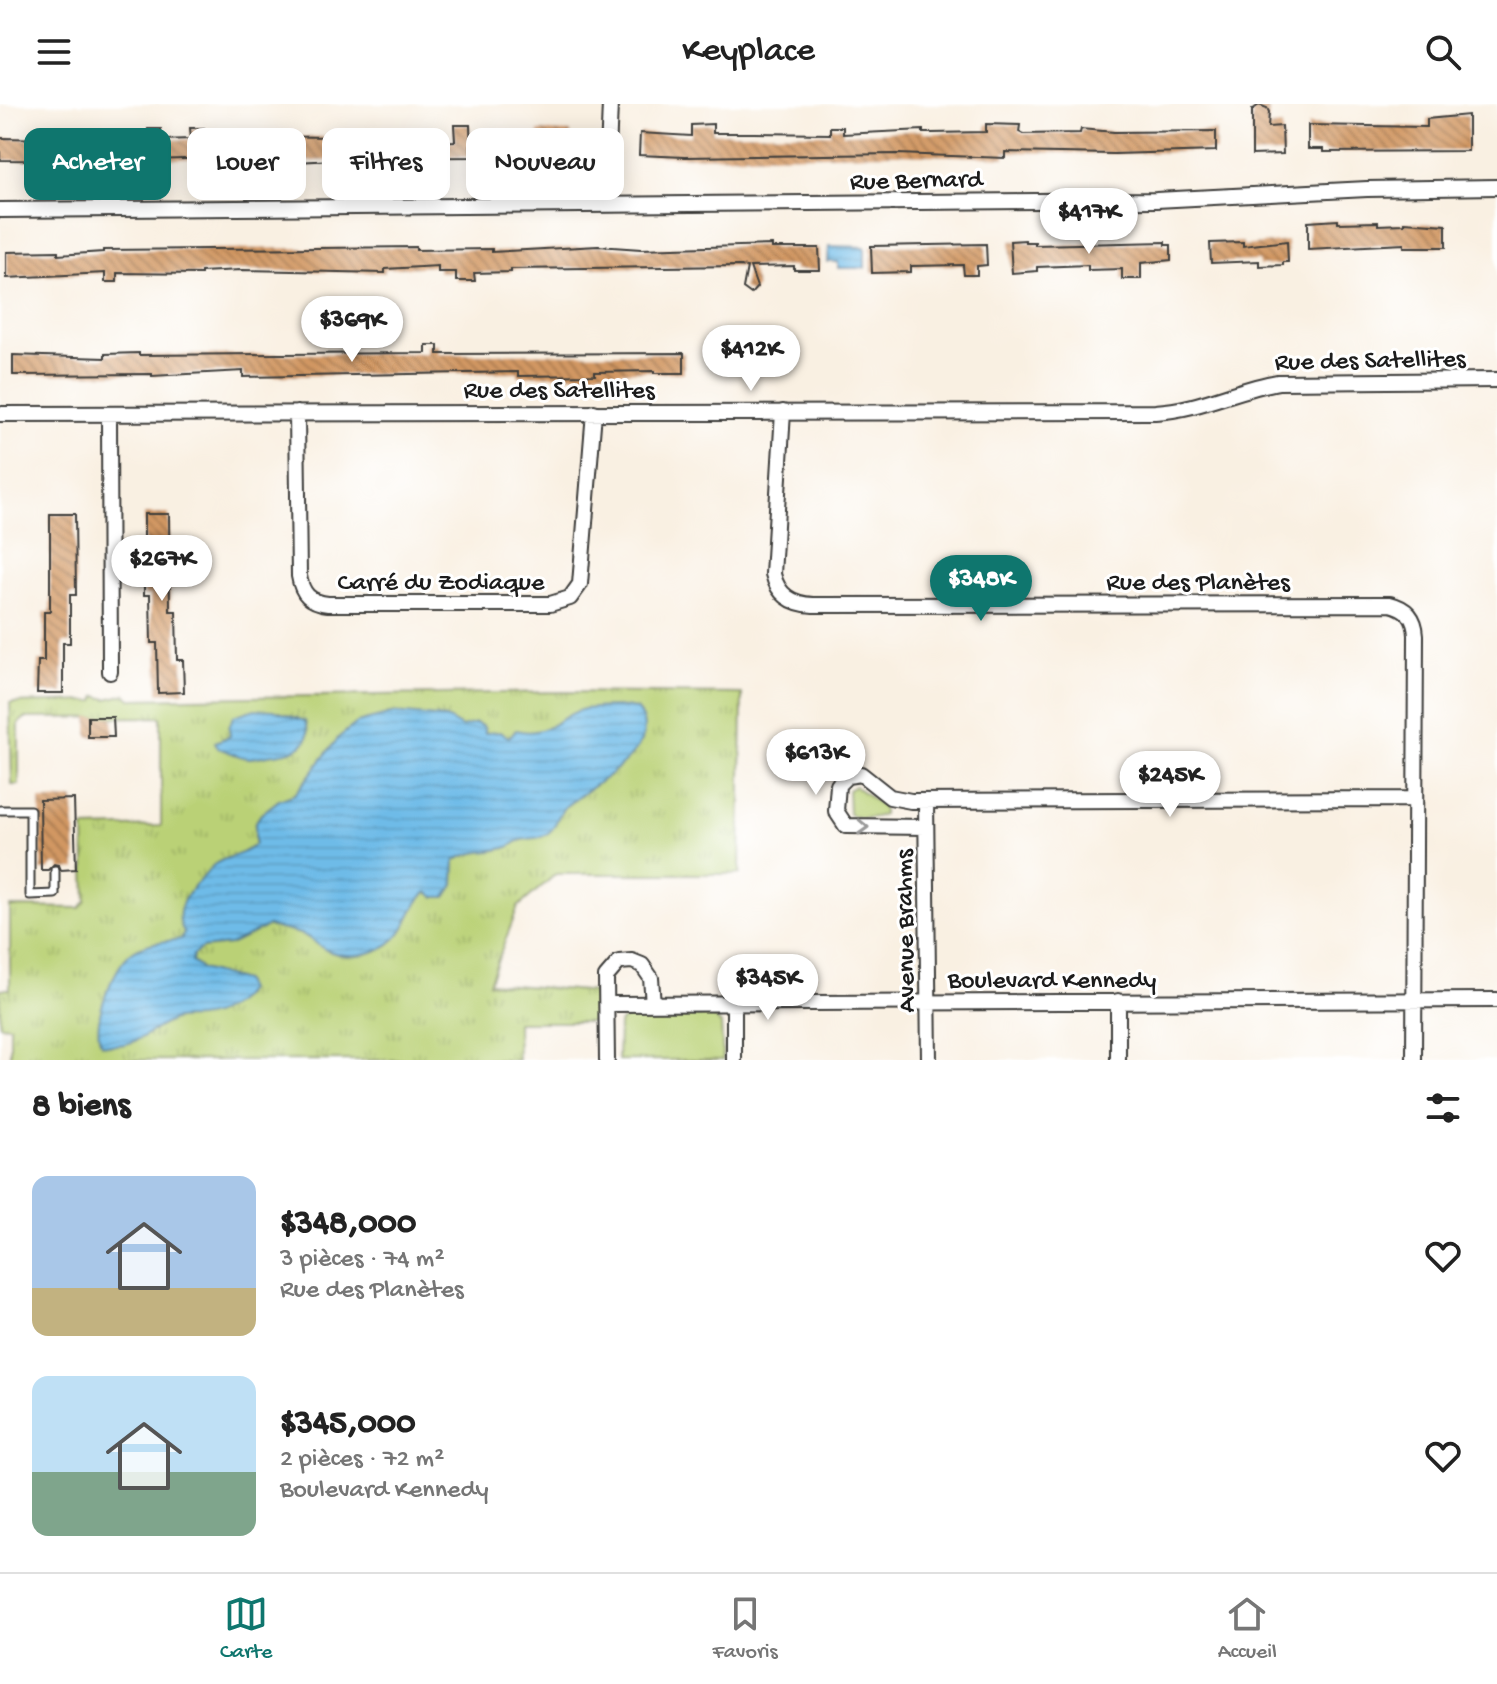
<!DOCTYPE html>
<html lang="fr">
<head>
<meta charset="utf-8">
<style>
	:root { --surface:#fff; --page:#f6f6f6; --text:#222; --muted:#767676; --line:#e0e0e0; --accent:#0f766e }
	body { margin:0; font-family:"Gochi Hand",sans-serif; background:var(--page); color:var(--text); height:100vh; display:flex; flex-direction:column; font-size:30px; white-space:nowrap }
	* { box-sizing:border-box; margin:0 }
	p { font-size:26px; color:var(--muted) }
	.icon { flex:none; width:44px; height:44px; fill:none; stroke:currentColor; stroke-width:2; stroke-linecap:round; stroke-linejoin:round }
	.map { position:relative; height:956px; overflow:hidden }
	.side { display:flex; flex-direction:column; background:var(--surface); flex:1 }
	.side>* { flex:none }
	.hud { position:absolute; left:24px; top:24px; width:800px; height:72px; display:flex; gap:16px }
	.price { position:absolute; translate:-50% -68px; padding:0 18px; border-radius:28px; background:#fff; color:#222; font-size:26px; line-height:52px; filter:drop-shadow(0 2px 4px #0008) }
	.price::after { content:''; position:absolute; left:50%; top:48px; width:24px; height:18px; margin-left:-12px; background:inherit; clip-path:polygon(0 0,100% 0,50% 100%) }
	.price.active { background:var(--accent); color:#fff }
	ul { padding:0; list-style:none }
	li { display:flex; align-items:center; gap:24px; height:200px; padding:0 32px }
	li span { display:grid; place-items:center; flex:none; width:224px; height:160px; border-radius:16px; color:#555 }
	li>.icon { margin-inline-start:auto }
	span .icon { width:96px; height:96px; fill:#fffc; stroke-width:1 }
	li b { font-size:34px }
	h2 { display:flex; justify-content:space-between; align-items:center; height:96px; padding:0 32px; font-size:34px }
	.chip { padding:0 28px; border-radius:16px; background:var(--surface); box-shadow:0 4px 20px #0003; font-size:28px; line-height:72px }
	.chip.active { background:var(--accent); color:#fff }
	header { display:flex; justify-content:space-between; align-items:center; height:104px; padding:0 32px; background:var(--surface); font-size:36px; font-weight:600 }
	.tabs { display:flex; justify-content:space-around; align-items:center; height:112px; border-top:2px solid var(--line); background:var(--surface); font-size:22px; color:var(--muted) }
	.tabs a { display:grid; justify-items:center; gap:4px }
	.tabs .active { color:var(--accent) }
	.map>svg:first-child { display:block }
	.grass { fill:#bad176; stroke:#6b7649; stroke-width:2 }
	.park { fill:url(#park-tufts); stroke:#6b7649; stroke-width:2 }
	.water { fill:url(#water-rules); stroke:#456c82; stroke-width:2 }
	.building { fill:url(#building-back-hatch) }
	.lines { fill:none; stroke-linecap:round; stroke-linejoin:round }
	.lane-casing { stroke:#3d3c3a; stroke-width:11 }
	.street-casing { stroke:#3d3c3a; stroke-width:18 }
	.lane { stroke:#fff; stroke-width:7 }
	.street { stroke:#fff; stroke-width:14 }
	.oneway { stroke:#999 }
	.labels { text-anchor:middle; stroke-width:6; stroke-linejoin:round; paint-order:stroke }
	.street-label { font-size:26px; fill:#1c1c1c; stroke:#fff }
</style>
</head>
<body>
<header><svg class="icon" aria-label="menu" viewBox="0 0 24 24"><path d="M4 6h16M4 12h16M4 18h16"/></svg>Keyplace<svg class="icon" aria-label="search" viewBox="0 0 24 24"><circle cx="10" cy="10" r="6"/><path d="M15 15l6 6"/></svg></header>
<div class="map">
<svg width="1497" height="956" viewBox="0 0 1497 956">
	<defs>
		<pattern id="park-tufts" width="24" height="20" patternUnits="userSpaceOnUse" patternTransform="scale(2)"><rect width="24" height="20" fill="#bad176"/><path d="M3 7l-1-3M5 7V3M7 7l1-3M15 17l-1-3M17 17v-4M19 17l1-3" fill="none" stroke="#9fb366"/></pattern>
		<pattern id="water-rules" width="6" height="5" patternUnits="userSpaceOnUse" patternTransform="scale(2)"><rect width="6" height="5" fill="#6ebbe8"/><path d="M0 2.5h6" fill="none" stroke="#5fa0c6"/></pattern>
		<pattern id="building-back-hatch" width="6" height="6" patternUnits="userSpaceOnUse" patternTransform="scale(2)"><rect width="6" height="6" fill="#d19762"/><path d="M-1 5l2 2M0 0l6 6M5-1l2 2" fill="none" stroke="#a97a50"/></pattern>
	</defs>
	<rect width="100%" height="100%" fill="#fff"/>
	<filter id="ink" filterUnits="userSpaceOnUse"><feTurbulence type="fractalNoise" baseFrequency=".0125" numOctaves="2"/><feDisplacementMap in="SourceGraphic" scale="16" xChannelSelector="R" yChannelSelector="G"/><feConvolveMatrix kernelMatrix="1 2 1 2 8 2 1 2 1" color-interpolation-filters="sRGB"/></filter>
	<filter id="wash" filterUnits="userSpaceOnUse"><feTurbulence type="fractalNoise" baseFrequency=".006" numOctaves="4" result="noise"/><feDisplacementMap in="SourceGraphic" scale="32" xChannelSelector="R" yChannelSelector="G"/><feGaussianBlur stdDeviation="1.8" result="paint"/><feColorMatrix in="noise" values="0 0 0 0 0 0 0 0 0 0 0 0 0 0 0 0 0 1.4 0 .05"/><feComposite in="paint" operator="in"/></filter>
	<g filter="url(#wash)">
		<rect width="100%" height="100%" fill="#f9f0e2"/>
		<!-- grass -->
		<path class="grass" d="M855 682 883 703V710C875 715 857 715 849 710L848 686Z
			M629 911 713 912 721 920 723 956H618L619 920Z"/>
		<!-- park -->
		<path class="park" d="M564 588 742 590 740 770H556L518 803 489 879 596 888 595 918H517L518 956H10V922L0 921V885H10V803L80 804 86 797 84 724 161 722V613L25 614 19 619V681H12L10 599 95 597 97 592 107 595 126 590 131 595Z"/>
		<!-- water -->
		<path class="water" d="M829 142 865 143V164H838V158H828Z
			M624 603 636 605C670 644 588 682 565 703 555 712 558 726 543 732 536 735 526 734 519 737 515 738 512 742 508 743 489 750 472 745 455 757L454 781 446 793H435L427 788C413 798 409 821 396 834 378 852 348 856 326 846 318 842 312 835 305 832 294 827 280 826 268 822L230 841 202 844 193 851 192 858 202 865 244 877 247 886C236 902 218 912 198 914 190 915 181 913 173 916 146 927 136 946 102 940 89 921 114 861 132 848 145 838 165 838 181 835L184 829C172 807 186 789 202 774 207 770 210 763 215 760 230 750 242 753 255 740V719L261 710 279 696 295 690 339 633 357 619 395 609 446 614 462 623 476 619 484 623 485 629 500 628 509 633 516 626C548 634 559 611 584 605 597 603 611 603 624 603Z
			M255 605 274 606 305 617C317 645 288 649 268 651 262 652 254 654 248 654 239 653 227 647 218 644L215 638 230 632 229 624 233 612Z"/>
		<g id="blocks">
			<!-- building -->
			<path class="building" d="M1259 1 1267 4 1269 8 1268 23 1282 22 1283 50 1252 51V6Z
				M1468 11V47L1323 48V45H1308V21L1427 23V15Z
				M713 20V29H753L830 30V23H843V30L923 26V29H931L986 28V20L1020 21 1019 28 1023 30 1080 29 1081 25 1114 28 1216 27V47L1114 50 1005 48V54L897 50 685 53 639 51 640 29 691 32V21Z
				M454 21H470L471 53 335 54V56L295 58 217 57V54L117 57 0 56V34L53 35V28L65 27V36L149 35 148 25H161L162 36 191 35 190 24H204V32L346 33V29H379V32H424V38L455 37Z
				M538 27 571 28V52L527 51V55L493 54 494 31 538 33Z
				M1338 116V119L1378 118V121L1404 120V118L1446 121V143H1404V140L1308 145V118Z
				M1025 136V138H1035V141L1165 138V141H1171V156L1141 159V175H1122V165L1088 166V161L1037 163V167L1012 169 1010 137Z
				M1287 137 1288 158H1283V161L1259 162V157L1211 159 1210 139 1243 138V142Z
				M986 140 987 161 977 162V171H964L963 161 911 162V168L872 169 871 142Z
				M772 141V144H819L820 166H794V162L750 163 757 183 751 190 743 184 747 163 740 162 511 165V168L474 169 475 177H456V168H438V162L385 165V169L241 166 201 168V170L117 169V178H105V169L7 174V148L58 147V151L103 148V146L416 143V146L492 145V148L598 142 641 145Z
				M426 241H438V250L684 249V269H654V267L595 268V271L518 272V268L243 273V267L152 272V270L13 271V251L105 254V250L139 249V251L426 249Z
				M50 410H75L76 491H70V539H63V589H37L38 557H44V508H50Z
				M144 410H169L170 507H176L177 556H183L184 588 158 589 157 539H151L150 491H144Z
				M88 613H113L114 633H88Z
				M74 695 76 765 61 766 59 761 54 760 48 766H41L40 696Z"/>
		</g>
	</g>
	<g filter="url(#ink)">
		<use href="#blocks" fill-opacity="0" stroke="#3d3c3a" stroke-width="2"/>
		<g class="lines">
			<!-- lane casing -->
			<g class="lane-casing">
				<path id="lane" d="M0 706H30V791L55 790V766"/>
			</g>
			<!-- street casing -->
			<g class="street-casing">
				<path id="street" d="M606 101 610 0
					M0 106 1156 96 1367 85 1497 83
					M783 308 773 470C778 491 792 500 813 501L1390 500C1407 504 1415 513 1416 531L1414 956
					M297 309 299 472C302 490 310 498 328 500H550L570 494 580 480 594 308
					M0 310 1155 308C1199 306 1236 285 1278 278L1497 276
					M109 310 110 568
					M926 697 929 956
					M926 723 846 722 836 707 838 681 847 672 861 670 890 693 911 697 1414 695
					M1118 897V956
					M734 899V956
					M607 900 1497 896
					M607 956 606 873 619 858 632 857 642 861 651 874 653 900"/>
			</g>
			<!-- lane -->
			<use href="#lane" class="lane"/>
			<!-- street -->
			<use href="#street" class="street"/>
		</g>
		<!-- one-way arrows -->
		<defs><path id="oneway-chevron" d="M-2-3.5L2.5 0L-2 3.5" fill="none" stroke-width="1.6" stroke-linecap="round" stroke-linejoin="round" transform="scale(2)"/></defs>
		<use class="oneway" href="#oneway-chevron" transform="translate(863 723) rotate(2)"/>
	</g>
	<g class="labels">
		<!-- street labels -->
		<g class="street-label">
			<text transform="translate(916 74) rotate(-1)" y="9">Rue Bernard</text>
			<text transform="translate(1370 254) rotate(-1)" y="9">Rue des Satellites</text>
			<text x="559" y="293">Rue des Satellites</text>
			<text x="441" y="485">Carré du Zodiaque</text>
			<text x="1198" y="485">Rue des Planètes</text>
			<text transform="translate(903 827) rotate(-91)" y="9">Avenue Brahms</text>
			<text x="1052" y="883">Boulevard Kennedy</text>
		</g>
	</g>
</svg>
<b class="price" style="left:1089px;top:152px">$417K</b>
<b class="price" style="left:352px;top:260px">$369K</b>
<b class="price" style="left:751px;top:289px">$412K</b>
<b class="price" style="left:162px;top:499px">$267K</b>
<b class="price active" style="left:981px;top:519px">$348K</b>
<b class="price" style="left:816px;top:693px">$613K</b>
<b class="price" style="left:1170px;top:715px">$245K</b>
<b class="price" style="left:768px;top:918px">$345K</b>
<div class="hud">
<a class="chip active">Acheter</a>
<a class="chip">Louer</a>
<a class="chip">Filtres</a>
<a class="chip">Nouveau</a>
</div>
</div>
<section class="side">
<h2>8 biens<svg class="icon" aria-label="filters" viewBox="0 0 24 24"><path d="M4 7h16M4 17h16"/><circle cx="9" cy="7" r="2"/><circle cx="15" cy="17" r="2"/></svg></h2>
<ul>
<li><span style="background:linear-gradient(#a9c7e8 70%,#c2b280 0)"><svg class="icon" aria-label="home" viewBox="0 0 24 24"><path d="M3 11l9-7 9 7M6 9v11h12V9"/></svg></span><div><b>$348,000</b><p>3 pièces · 74 m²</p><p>Rue des Planètes</p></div><svg class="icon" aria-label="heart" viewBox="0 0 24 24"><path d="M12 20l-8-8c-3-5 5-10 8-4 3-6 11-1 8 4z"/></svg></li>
<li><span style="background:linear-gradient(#bfe0f5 60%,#7fa58c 0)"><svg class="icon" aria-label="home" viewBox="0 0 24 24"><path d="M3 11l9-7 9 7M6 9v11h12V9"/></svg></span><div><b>$345,000</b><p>2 pièces · 72 m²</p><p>Boulevard Kennedy</p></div><svg class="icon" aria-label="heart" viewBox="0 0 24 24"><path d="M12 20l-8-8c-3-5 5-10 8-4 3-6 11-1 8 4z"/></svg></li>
</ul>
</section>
<nav class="tabs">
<a class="active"><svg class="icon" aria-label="map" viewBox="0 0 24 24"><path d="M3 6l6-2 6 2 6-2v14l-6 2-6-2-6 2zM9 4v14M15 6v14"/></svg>Carte</a>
<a><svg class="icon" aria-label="saved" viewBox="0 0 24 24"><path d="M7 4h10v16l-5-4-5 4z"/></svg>Favoris</a>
<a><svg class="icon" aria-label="home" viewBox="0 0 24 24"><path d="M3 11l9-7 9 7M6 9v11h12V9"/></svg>Accueil</a>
</nav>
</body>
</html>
